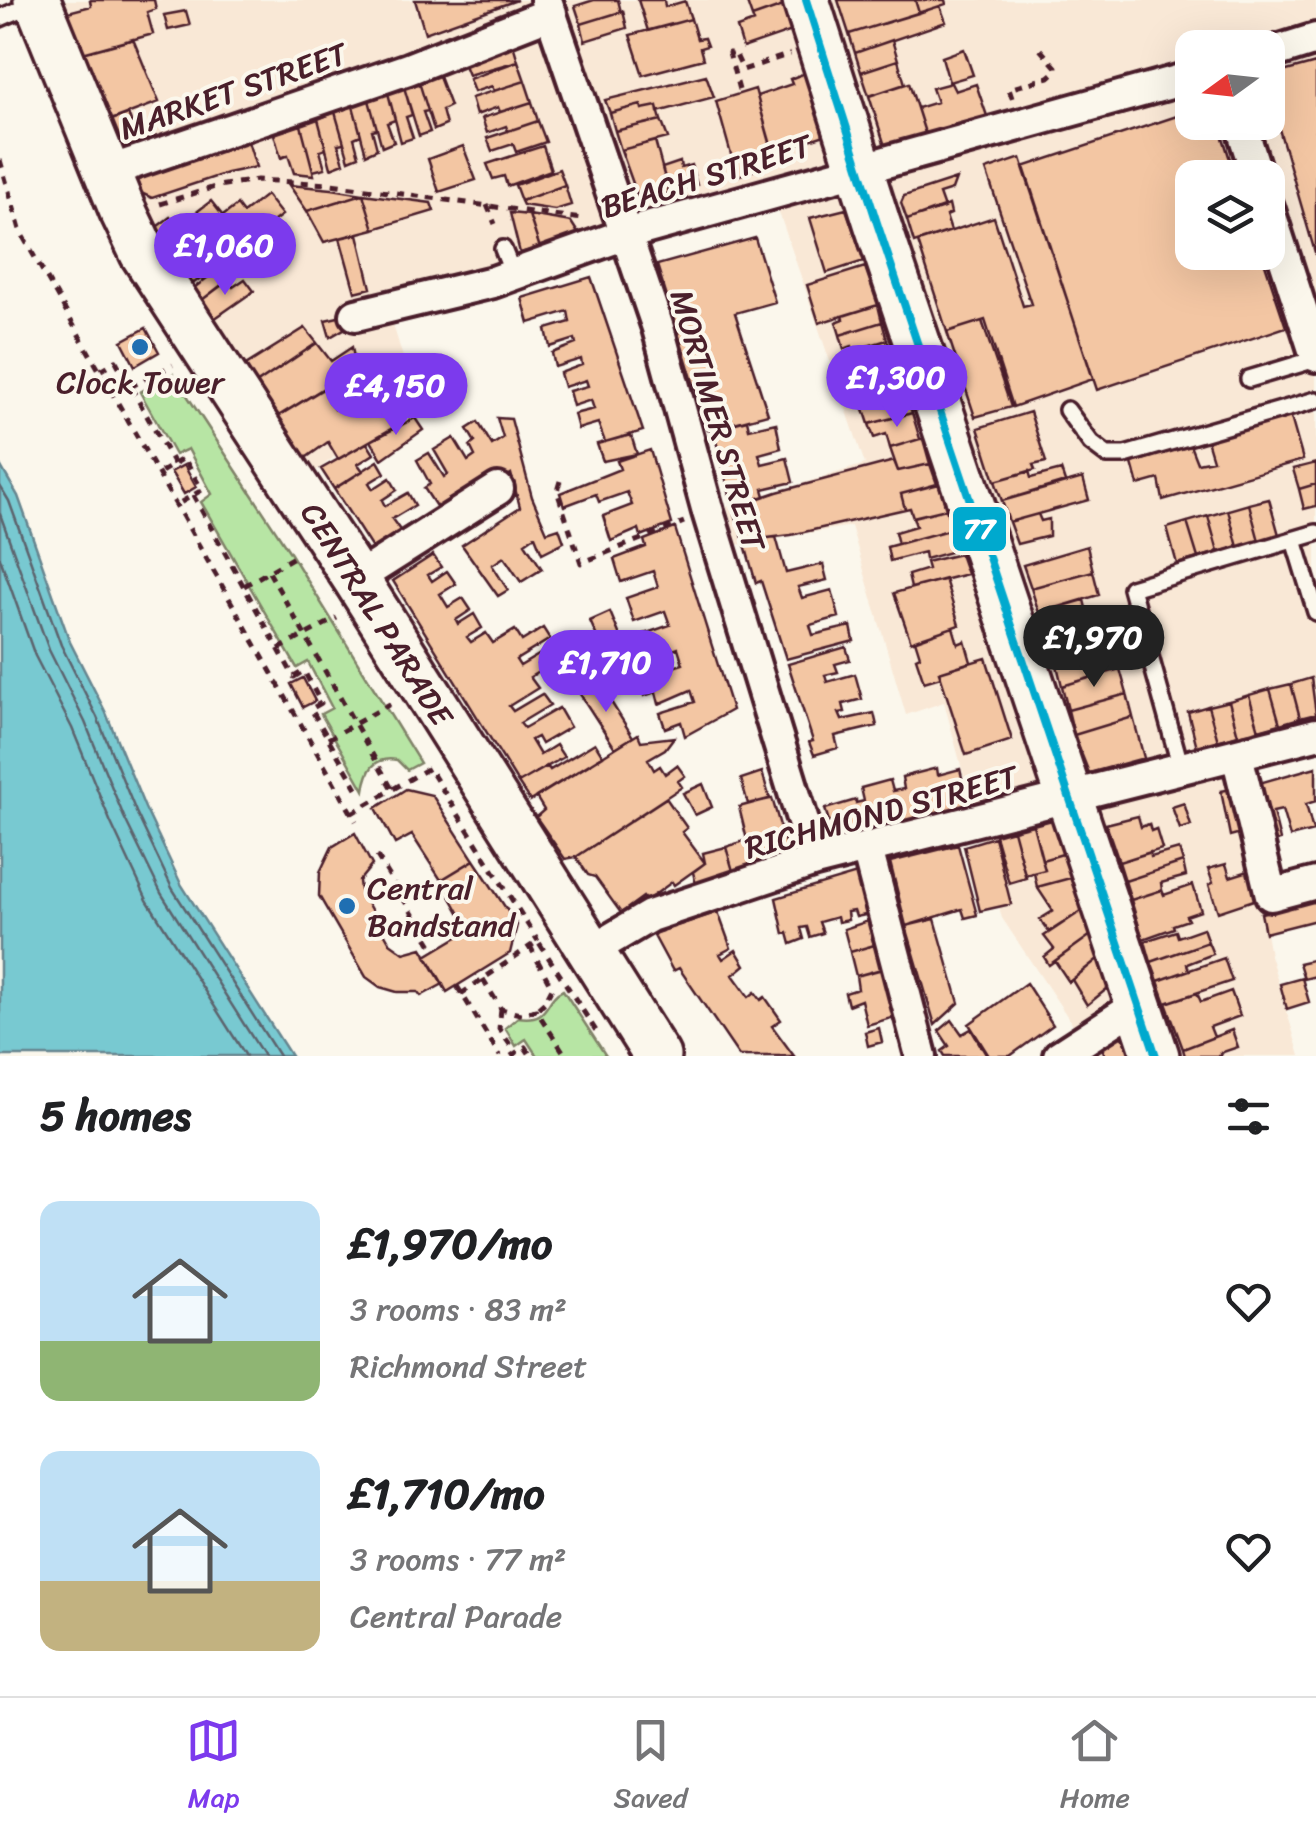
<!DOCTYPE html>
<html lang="en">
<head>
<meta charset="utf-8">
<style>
	:root { --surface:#fff; --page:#f6f6f6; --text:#202124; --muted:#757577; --line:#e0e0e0; --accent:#7c3aed }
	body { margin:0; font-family:Sriracha,sans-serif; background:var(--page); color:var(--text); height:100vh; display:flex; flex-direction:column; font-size:38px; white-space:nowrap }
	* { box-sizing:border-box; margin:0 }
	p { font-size:32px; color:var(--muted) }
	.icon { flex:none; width:55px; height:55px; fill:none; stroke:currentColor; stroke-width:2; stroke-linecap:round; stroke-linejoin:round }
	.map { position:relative; height:1056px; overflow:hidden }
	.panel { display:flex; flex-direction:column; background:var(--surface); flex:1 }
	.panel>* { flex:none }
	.needle { width:65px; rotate:255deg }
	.controls { position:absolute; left:1175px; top:30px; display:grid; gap:20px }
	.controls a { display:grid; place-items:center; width:110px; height:110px; border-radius:20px; background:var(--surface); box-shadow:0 10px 40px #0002; font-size:50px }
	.price { position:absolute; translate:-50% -85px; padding:0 22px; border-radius:35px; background:var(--accent); color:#fff; font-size:32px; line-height:65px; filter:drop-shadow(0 2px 5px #0008) }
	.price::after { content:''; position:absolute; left:50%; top:60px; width:30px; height:22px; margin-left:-15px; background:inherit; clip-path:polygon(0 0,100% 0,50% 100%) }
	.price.active { background:#222; color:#fff }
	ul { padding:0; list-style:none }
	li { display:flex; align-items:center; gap:30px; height:250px; padding:0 40px }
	li span { display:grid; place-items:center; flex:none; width:280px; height:200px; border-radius:20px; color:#555 }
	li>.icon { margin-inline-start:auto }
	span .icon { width:120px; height:120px; fill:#fffc; stroke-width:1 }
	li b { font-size:42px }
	h2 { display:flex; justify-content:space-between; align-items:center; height:120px; padding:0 40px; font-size:42px }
	.dock { display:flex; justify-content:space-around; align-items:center; height:140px; border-top:2px solid var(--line); background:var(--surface); font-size:28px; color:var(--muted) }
	.dock a { display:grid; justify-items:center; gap:5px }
	.dock .active { color:var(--accent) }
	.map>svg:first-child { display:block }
	.built { fill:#f9e8d6; fill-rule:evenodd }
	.green { fill:#b7e5a4; stroke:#808268; stroke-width:2.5 }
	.water { fill:#78c9d1; stroke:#66858f; stroke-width:2.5 }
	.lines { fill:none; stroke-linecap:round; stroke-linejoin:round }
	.shore { stroke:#5c636d; stroke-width:2.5 }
	.building { fill:#f3c6a3; stroke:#4a1f2b; stroke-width:2.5 }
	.lane-casing { stroke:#4a1f2b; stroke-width:22 }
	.street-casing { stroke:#4a1f2b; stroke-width:38 }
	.secondary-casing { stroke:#4a1f2b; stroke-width:52 }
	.path { stroke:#4a1f2b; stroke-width:5; stroke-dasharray:8 8; stroke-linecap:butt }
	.lane { stroke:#fbf7ec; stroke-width:15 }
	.street { stroke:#fbf7ec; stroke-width:30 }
	.secondary { stroke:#fbf7ec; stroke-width:45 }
	.bus-1-casing { stroke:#fbf7ec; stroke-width:15 }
	.bus-1 { stroke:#00a9ce; stroke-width:8 }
	.poi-dot { fill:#1f6fb2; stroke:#fbf7ec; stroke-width:4 }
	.labels { text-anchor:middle; stroke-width:8; stroke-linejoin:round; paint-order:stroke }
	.street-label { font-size:32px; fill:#4a1f2b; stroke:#fbf7ec }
	.poi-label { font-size:32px; fill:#4a1f2b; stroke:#fbf7ec }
	.line-badge { stroke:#fbf7ec; stroke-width:4 }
	.badge-label { font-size:28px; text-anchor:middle; font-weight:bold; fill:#fff }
</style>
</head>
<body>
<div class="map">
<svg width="1316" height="1056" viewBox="0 0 1316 1056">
	<rect width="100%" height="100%" fill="#fbf7ec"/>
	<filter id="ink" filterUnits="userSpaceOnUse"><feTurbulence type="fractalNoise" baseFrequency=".01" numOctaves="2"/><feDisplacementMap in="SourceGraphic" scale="20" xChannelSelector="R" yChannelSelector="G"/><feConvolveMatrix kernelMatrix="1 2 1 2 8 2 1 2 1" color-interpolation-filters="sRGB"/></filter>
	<g filter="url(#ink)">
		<!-- built -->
		<path class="built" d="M50 0H1316V724L1232 750 1270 955 1300 1056H1052L1079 1034 1002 918 944 702 906 715 851 526 737 545 727 507 865 464 771 189 386 302 415 396 305 479 144 232ZM1192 48H1268V122H1192ZM1192 178H1268V252H1192Z"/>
		<!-- green -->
		<path class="green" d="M173 374 291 554 420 763 407 770 397 760C373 756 367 771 364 790L321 714 332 708 308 662 297 668 201 502 212 494 188 449 175 455 140 392Z
			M563 990 606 1056H537L526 1039 516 1046 505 1028 518 1017C552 1022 543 999 563 990Z"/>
		<!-- water -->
		<path class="water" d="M0 465 18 496 70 642 106 713 145 808 181 884 291 1056H0Z"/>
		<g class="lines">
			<!-- shore -->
			<path class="shore" d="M0 486 9 501 61 645 97 717 136 812 172 888 279 1056
				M0 514 49 650 85 722 124 817 161 893 264 1056
				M0 558 35 656 72 728 111 823 147 900 246 1056"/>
		</g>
		<!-- building -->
		<path class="building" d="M90 0H154L156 9 147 12 153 34 83 53 68 12 91 6Z
			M415 0H517L425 33Z
			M594 0H618L621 12 581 24 575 6Z
			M638 0H664L665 7 685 1 691 19 648 31Z
			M746 0H785L786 5 752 17Z
			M838 0H915L919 13 849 34Z
			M915 0H945L946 4 919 13Z
			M786 5 795 30 743 48 737 28 754 22 752 17Z
			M940 6 946 22 855 53 849 34Z
			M186 11 190 25 168 30 164 15Z
			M623 11 627 28 585 41 581 24Z
			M691 19 697 39 704 38 707 46 700 48 703 59 643 75 630 35Z
			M133 39 159 102 103 123 75 55Z
			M892 40 898 60 861 72 855 53Z
			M512 41 518 61 468 75 462 60Z
			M964 49 973 75 949 82 942 57Z
			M898 60 905 84 869 96 861 72Z
			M518 61 525 81 494 91 492 86 474 92 469 79Z
			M1316 63V256L1268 91V76Z
			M805 73 828 134 773 152 757 96 792 84 790 79Z
			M438 74 450 106 442 110 446 125 434 130 419 82Z
			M706 75 714 97 658 112 657 106 642 109 641 105 610 113 605 100Z
			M525 81 532 102 500 112 498 107 476 115 471 98Z
			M419 82 428 111 423 112 430 132 419 136 404 87Z
			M909 83 926 136 889 147 884 143 869 96Z
			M951 83 955 91 976 84 987 116 926 136 917 108 937 102 932 88Z
			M404 87 412 115 406 117 413 138 401 142 388 93Z
			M755 89 774 157 759 161 761 168 737 176 716 101Z
			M388 93 395 120 387 123 394 142 382 147 369 100Z
			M369 100 377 129 372 130 377 149 366 154 353 106Z
			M532 102 538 121 508 131 506 126 487 133 482 118Z
			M641 105 642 109 657 106 661 120 615 131 610 113Z
			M353 106 361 135 354 138 359 156 349 160 335 112Z
			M1192 111V122H1218L1236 178H1192V252H1261L1286 327 1097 390 1023 167Z
			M335 112 344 143 338 144 344 163 331 168 318 119Z
			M128 114 145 158 128 165 109 121Z
			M318 119 326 149 320 151 325 168 313 171 301 125Z
			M661 120 668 138 621 150 615 131Z
			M538 121 546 142 516 152 513 144 492 151 487 138Z
			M301 125 313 171 314 175 294 173 288 155 281 158 274 134Z
			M246 135 256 167 227 173 152 198 141 193 134 171Z
			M655 141 669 193 639 200 621 150Z
			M463 146 476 180 439 192 428 159Z
			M543 146 551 170 507 186 504 176 493 179 487 164Z
			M1021 158 1093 379 1013 407 985 320 947 332 918 242 994 217 1023 306 1031 304 986 170Z
			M680 162 681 168 691 165 697 185 669 193 662 168Z
			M559 169 565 185 521 201 515 185Z
			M956 179 952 190 939 194 944 208 907 220 901 203 904 196Z
			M289 185 332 189 363 194 307 211Z
			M565 185 571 205 555 210 523 205 521 201Z
			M363 194 431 203 434 211 374 229Z
			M363 194 374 229 324 242 307 211Z
			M266 195 282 215 241 246 234 238 219 249 226 259 190 286 150 232 170 217 177 227 211 201 223 216 237 205 243 213Z
			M949 205 951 214 946 216 951 231 914 243 907 220Z
			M846 209 864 261 827 273 810 218Z
			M510 213 529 215 540 248 520 253Z
			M529 215 571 222 578 233 540 248Z
			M358 234 371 288 355 292 340 238Z
			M755 238 775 302 735 313 768 414 708 430 657 265Z
			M228 262 237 274 198 303 190 291Z
			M865 267 878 305 819 323 807 285Z
			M591 277 643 431 605 442 598 423 578 429 574 414 594 409 591 400 573 406 569 391 588 386 586 380 564 387 560 373 582 365 581 359 555 367 552 353 576 344 575 339 550 347 546 329 570 322 568 311 529 323 522 298Z
			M245 279 254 291 211 321 198 303 228 280 233 287Z
			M878 305 882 322 840 335 836 322 844 319 843 316Z
			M347 315 349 326 330 337 325 320Z
			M982 321 1011 407 975 417 947 332Z
			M882 322 887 340 854 350 852 346 844 349 840 335Z
			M146 328 159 352 135 366 122 341Z
			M305 328 317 343 253 386 241 368Z
			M887 340 894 359 852 372 845 353Z
			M317 343 331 361 352 347 356 369 272 420 253 386Z
			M894 359 900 376 866 386 860 370Z
			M345 375 352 387 329 402 334 409 376 383 403 422 338 459 328 442 300 462 272 420Z
			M900 376 912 413 869 424 857 388Z
			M1030 412 1046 462 1033 465 1035 470 995 481 978 428Z
			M912 413 920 439 890 448 886 434 874 438 869 424Z
			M1290 414 1303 460 1163 500 1159 479 1138 485 1132 463 1190 445 1197 463 1213 460 1207 440Z
			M415 418 423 430 382 459 371 441Z
			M497 418 511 419 532 497 547 532 559 528 564 542 542 553 535 536 525 543 542 569 521 582 504 557 492 565 508 590 498 596 462 545 520 507 511 474 443 517 424 488 430 484 417 460 429 453 444 477 448 474 434 450 454 438 468 461 475 456 470 446 475 442 467 429 478 422 492 445 503 438Z
			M747 420 749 429 776 423 781 448 759 454 762 464 787 458 793 482 763 489 765 496 733 507 713 429Z
			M631 435 637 454 603 461 597 444Z
			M920 439H923L930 464 898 471 890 448Z
			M367 443 374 454 358 464 363 471 334 489 321 469Z
			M650 450 672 524 641 536 639 529 611 541 603 516 632 505 627 492 599 502 596 494 564 506 560 493 620 469 617 461Z
			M378 461 385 473 369 483 373 489 390 478 397 490 382 500 385 506 408 493 415 505 392 519 402 533 380 561 334 489Z
			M894 461 898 471 930 464 937 484 901 494 905 509 791 535 744 541 733 507 777 492Z
			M1316 463V484L1299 489 1293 469Z
			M184 465 196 487 184 494 171 472Z
			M1061 470 1065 482 1002 501 995 481 1029 471 1031 478Z
			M1083 478 1089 500 1009 522 1002 501Z
			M939 484 946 509 913 517 910 508 905 509 901 494Z
			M1316 484V506L1304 509 1299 489Z
			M1269 499 1279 535 1259 541 1249 504Z
			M1249 504 1259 541 1238 547 1228 510Z
			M946 509 952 529 898 544 895 532 916 526 913 517Z
			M1228 510 1238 547 1218 552 1208 516Z
			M1038 514 1041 521 1049 519V536L1017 544 1009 522Z
			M1208 516 1218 552 1198 558 1187 522Z
			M1187 522 1198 558 1177 564 1167 528Z
			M675 528 732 710 685 736 681 722 665 728 660 713 695 702 691 690 659 704 656 692 644 696 640 684 662 676 660 671 683 664 678 648 645 660 638 636 670 625 665 611 634 622 626 598 658 587 653 571 621 582 614 559 646 547 644 540Z
			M952 529 958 550 925 559 924 552 890 561 887 547Z
			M776 537 786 573 823 564 827 580 798 587 802 598 832 590 839 617 810 625 813 635 851 626 854 641 786 659 761 581 756 583 744 541Z
			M1087 546 1093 571 1031 588 1023 565Z
			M960 554 967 574 911 588 908 575 928 569 926 562Z
			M433 555 441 567 428 575 432 581 447 571 456 584 440 594 448 607 463 598 471 610 456 620 458 624 474 614 482 628 467 637 471 642 486 633 493 643 515 630 522 641 543 628 550 639 516 660 520 666 547 650 555 662 530 677 538 688 509 706 513 711 542 694 550 705 520 723 524 728 559 708 570 727 541 744 537 737 531 740 540 755 556 745 564 757 518 783 393 581Z
			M1093 571 1099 595 1039 613 1031 588Z
			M945 579 959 625 911 642 894 593Z
			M1084 600 1090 624 1047 636 1039 613Z
			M610 612 636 674 616 680 590 621Z
			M1090 624 1097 648 1056 661 1047 636Z
			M953 627 958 644 965 641 971 662 939 672 941 677 924 682 916 658 920 656 915 640Z
			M567 635 577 652 561 662 550 645Z
			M1114 645 1120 669 1062 686 1056 661Z
			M846 647 850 660 835 664 838 672 825 675 827 682 855 674 862 699 843 704 845 712 839 713 842 720 874 713 877 726 835 736 838 748 814 755 809 742 813 741 788 664Z
			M986 658 1012 740 966 755 939 672Z
			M1120 669 1127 694 1068 710 1062 686Z
			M303 678 315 701 303 707 291 684Z
			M1311 678 1316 714 1300 718 1291 684Z
			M598 681 633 737 615 748 580 694Z
			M1291 684 1300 718 1280 724 1270 689Z
			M1270 689 1280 724 1259 730 1249 695Z
			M1127 694 1133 717 1074 735 1068 710Z
			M1249 695 1259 730 1238 735 1229 701Z
			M1229 701 1238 735 1218 741 1208 706Z
			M1208 706 1218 741 1197 747 1188 712Z
			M1133 717 1144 758 1089 773 1074 735Z
			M638 734 641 741 674 737 665 749 648 759 654 770 660 766 665 774 677 765 685 776 678 781 682 787 576 857 565 859 536 817 544 810 536 797Z
			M595 743 603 756 530 801 518 783 547 766 550 770Z
			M1316 767V801L1306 804 1313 831 1290 837 1282 810 1273 812 1280 840 1267 843 1252 785Z
			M937 768 938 775 960 769 969 807 836 843 825 809 856 800V803L864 801 861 788 890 780 893 791 904 789 902 777Z
			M762 772 770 799 748 804 741 779Z
			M703 784 712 807 695 815 683 793Z
			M1242 787 1248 831 1230 836 1221 791Z
			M406 789 432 795 474 860 441 880 412 835 395 844 376 808Z
			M666 798 687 828 682 832 705 863 674 885 672 882 646 901 643 897 621 913 595 877 588 875 576 857Z
			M772 798 791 864 736 881 726 847 747 840 739 807Z
			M1184 803 1191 826 1180 829 1172 807Z
			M1138 816 1141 827 1149 824 1151 831 1156 829 1162 849 1119 862 1106 824Z
			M1056 819 1066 853 1042 860 1033 825Z
			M1033 825 1045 870 1025 875 1013 830Z
			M1013 830 1026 878 1009 883 995 835Z
			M355 833 372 865 359 881 360 890 390 943 404 953 422 948 443 984 421 996 418 992H397L380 987 366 977 319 896 320 872 332 847Z
			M994 837 1011 904 980 911 964 846Z
			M958 845 977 915 965 918 962 909 906 926 890 862Z
			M726 847 736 881 697 890 693 872 705 863 703 853Z
			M1179 849 1183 862 1125 881 1119 862 1150 852 1151 857Z
			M1066 853 1074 877 1037 887 1034 873 1045 870 1042 860Z
			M474 860 517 925 510 953 447 992 426 956 469 930 441 880Z
			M1183 862 1186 876 1161 883 1162 890 1131 900 1125 881Z
			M1226 864 1230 877 1255 869 1260 898 1218 912 1209 885 1213 883 1208 869Z
			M860 873 870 914 856 917 854 911 847 912 848 920 838 922 837 917 819 922 823 933 810 937 807 927 801 928 804 939 791 944 788 933 784 934 776 898Z
			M1074 877 1083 910 1049 932 1040 919 1053 911 1037 887Z
			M1193 885 1201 911 1186 916 1188 920 1173 925 1174 928 1143 939 1131 900 1162 890 1164 895Z
			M1316 893V920L1265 933 1261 913 1285 908 1283 901Z
			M1083 910 1091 935 1049 965 1044 957 1054 949 1044 936Z
			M718 912 731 948 720 954 723 959 736 950 745 965 733 975 749 997 755 992 761 1000 765 997 781 1020 772 1026 794 1056H739L679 968 673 971 653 934Z
			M935 919 959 1003 935 1025 906 926Z
			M871 920 878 944 850 952 844 929Z
			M1203 928 1208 942 1151 962 1145 941 1176 931 1178 937Z
			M1091 935 1099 958 1069 982 1055 961Z
			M1208 942 1213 954 1187 964 1189 970 1158 981 1151 962Z
			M878 944 885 968 856 976 850 952Z
			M1099 958 1108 988 1087 1005 1072 980Z
			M1224 958 1232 981 1166 1003 1158 981Z
			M1316 959V976L1304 979 1299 963Z
			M883 969 895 1017 867 1025 861 1000 848 1005 845 993 858 989 856 976Z
			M1302 978 1309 1002 1287 1009 1280 984Z
			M1026 983 1053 1025 1010 1056H989L969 1024Z
			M1231 991 1240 1016 1210 1027 1214 1037 1183 1049 1166 1003 1197 993 1201 1002Z
			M952 1020 962 1034 971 1029 987 1056H945L942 1051 949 1046 939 1031Z
			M879 1028 882 1042 868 1046 865 1032Z
			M1232 1030 1238 1047 1220 1053 1221 1056H1185L1183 1049Z
			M1120 1036 1128 1043 1131 1056H1105L1102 1047Z"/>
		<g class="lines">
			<!-- lane casing -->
			<g class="lane-casing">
				<path id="lane" d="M0 18 33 4
					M503 249 513 274
					M1249 379 1316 359
					M1067 410 1091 443 1107 455H1125L1316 400
					M1294 540 1316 612
					M1181 768 1131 588 1316 533"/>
			</g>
			<!-- street casing -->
			<g class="street-casing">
				<path id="street" d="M546 0 658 328 708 512 815 861
					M1268 54 1316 39
					M1240 122 1258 178
					M107 172 408 69 551 13
					M1268 207 1316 356
					M356 315 493 282 626 234 1192 77
					M356 579 498 489
					M1237 755 1271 895 1316 883
					M867 849 921 1056
					M589 952 650 916 815 861 1316 734
					M1059 1056 1139 1004"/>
			</g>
			<!-- secondary casing -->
			<g class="secondary-casing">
				<path id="secondary" d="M37 0 122 209 143 253 356 579 657 1056
					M806 0 877 223 1156 1056"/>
			</g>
			<!-- path -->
			<path class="path" d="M739 90 729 53H735L743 70 790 54
				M1012 98 1009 89 1049 77 1056 71V67L1038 47
				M0 160 21 233 356 821
				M160 204 218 186 257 180 331 184 582 219
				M487 205 495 224
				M101 370 116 361 174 464
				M130 387 173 365
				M161 472 184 458 202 490 178 504
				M560 481 557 491 581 563 684 522
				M193 495 294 677 304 671 321 703 311 709 357 788
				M269 572 392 789
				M244 586 297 555
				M279 649 337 618
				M328 739 390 704
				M352 813 429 768 538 941
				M377 856 435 950
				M530 946 552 988 545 1002 536 1010
				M483 979 501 1009 520 1014 536 1010 566 1056
				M457 986 500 1056
				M461 994 538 941 600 1037
				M501 1009 499 1029 516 1053
				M511 1056 525 1047 531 1056"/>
			<!-- lane -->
			<use href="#lane" class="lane"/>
			<!-- street -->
			<use href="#street" class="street"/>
			<!-- secondary -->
			<use href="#secondary" class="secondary"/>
			<!-- bus-1 casing -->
			<g class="bus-1-casing">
				<path id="bus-1" d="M806 0 877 223 1156 1056"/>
			</g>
			<!-- bus-1 -->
			<use href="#bus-1" class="bus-1"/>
		</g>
	</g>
	<!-- markers -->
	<g class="poi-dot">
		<circle cx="140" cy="347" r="10"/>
		<circle cx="347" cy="906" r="10"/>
	</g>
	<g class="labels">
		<!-- street labels -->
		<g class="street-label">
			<text transform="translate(233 91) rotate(-19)" y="11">MARKET STREET</text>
			<text transform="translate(706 176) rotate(-17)" y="11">BEACH STREET</text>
			<text transform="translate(718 420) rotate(74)" y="11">MORTIMER STREET</text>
			<text transform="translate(377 614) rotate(58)" y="11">CENTRAL PARADE</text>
			<text transform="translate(881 812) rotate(-15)" y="11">RICHMOND STREET</text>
		</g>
		<!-- poi labels -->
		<g class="poi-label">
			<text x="140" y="393">Clock Tower</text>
			<text x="367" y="899" text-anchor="start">Central<tspan x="367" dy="37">Bandstand</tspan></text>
		</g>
	</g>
	<rect class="line-badge" x="951" y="505" width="57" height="48" rx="10" fill="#00a9ce"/>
	<g class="badge-label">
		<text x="979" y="538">77</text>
	</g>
</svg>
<div class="controls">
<a><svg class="needle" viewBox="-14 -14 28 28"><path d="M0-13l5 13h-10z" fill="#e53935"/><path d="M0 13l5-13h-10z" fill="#757577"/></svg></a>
<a><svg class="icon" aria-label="layers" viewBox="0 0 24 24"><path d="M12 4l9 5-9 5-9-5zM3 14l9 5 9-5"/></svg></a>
</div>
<b class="price" style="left:225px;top:298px">£1,060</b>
<b class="price" style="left:897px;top:430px">£1,300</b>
<b class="price" style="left:396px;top:438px">£4,150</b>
<b class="price active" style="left:1094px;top:690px">£1,970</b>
<b class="price" style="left:606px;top:715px">£1,710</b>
</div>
<section class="panel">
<h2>5 homes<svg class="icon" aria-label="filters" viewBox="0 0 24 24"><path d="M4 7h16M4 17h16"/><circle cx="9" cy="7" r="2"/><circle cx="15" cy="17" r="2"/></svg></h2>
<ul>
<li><span style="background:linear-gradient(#bfe0f5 70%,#8fb573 0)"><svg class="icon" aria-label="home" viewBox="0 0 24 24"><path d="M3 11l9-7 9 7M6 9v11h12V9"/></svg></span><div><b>£1,970/mo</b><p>3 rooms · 83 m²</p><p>Richmond Street</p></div><svg class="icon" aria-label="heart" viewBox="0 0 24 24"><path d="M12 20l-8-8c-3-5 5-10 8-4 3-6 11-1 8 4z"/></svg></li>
<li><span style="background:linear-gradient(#bfe0f5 65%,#c2b280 0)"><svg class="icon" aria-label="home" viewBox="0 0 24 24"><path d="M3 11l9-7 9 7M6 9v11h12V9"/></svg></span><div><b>£1,710/mo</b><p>3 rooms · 77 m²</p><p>Central Parade</p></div><svg class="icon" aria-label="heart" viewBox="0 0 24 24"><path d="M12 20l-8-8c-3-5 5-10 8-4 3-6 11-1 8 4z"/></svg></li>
</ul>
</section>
<nav class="dock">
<a class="active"><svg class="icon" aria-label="map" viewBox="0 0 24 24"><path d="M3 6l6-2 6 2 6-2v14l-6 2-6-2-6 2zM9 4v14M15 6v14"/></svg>Map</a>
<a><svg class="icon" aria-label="saved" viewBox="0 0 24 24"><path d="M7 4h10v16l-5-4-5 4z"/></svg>Saved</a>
<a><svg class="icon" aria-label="home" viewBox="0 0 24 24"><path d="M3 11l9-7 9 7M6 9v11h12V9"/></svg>Home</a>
</nav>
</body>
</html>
